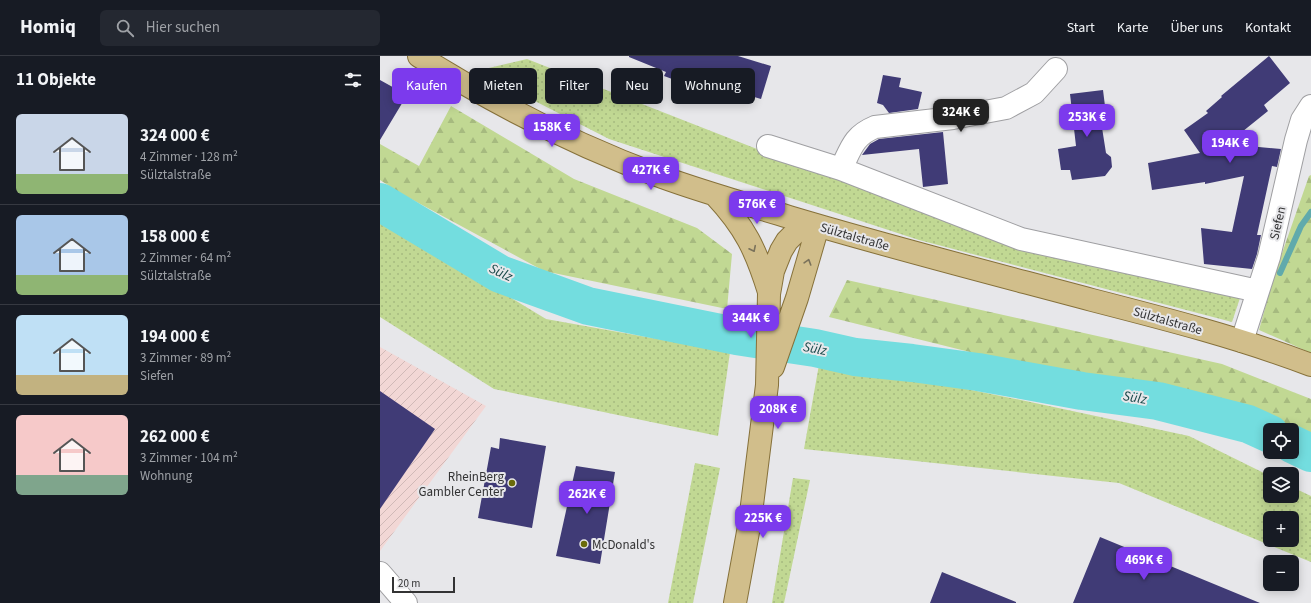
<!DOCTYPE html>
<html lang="de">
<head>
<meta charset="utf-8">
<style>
	:root { --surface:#171b24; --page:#242831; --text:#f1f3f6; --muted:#9ea1a6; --line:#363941; --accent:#7c3aed }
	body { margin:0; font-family:"Source Sans 3",sans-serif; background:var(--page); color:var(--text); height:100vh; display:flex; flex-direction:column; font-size:15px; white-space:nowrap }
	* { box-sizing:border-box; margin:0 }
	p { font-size:13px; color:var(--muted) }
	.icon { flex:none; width:22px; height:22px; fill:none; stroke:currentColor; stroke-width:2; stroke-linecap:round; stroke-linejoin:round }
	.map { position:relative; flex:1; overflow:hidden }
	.side { display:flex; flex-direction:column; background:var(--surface); width:380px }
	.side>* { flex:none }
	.banner { position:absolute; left:12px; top:12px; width:380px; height:36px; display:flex; gap:8px }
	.buttons { position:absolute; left:883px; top:367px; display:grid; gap:8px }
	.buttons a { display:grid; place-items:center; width:36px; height:36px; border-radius:6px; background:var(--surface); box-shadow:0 2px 10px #0003; font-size:20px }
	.scale { position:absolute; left:12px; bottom:10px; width:63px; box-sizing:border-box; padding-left:4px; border:2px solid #333334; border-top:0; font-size:11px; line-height:14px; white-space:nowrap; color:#333334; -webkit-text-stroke:3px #e7e7ea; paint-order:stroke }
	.price { position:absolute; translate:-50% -34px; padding:0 9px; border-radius:8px; background:var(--accent); color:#fff; font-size:13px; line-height:26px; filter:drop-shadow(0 1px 2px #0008) }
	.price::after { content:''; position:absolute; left:50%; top:24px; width:12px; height:9px; margin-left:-6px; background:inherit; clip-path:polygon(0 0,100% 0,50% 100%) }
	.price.on { background:#222; color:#fff }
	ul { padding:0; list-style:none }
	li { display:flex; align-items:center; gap:12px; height:100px; padding:0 16px }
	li+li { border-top:1px solid var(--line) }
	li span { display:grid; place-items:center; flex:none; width:112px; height:80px; border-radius:6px; color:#555 }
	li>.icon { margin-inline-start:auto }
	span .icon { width:48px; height:48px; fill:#fffc; stroke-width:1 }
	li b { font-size:17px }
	h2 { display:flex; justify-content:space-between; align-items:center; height:48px; padding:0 16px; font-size:17px }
	.tag { padding:0 14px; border-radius:6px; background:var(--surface); box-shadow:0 2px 10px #0003; font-size:14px; line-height:36px }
	.tag.on { background:var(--accent); color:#fff }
	header { display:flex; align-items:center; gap:24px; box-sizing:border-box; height:56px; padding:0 20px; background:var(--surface); border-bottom:1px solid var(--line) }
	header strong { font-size:19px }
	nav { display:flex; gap:22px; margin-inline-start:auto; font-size:14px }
	.search { width:280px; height:36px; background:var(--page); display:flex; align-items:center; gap:10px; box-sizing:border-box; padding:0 14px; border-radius:6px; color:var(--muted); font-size:15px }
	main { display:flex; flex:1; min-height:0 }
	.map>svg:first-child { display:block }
	.industrial { fill:url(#industrial-furrows) }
	.grass { fill:url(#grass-dots); fill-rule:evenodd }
	.forest { fill:url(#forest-firs) }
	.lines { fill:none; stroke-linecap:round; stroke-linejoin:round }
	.stream { stroke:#60aaac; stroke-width:6 }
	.river { stroke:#73dddf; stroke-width:38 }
	.building { fill:#403b76 }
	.minor-casing { stroke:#9f9fa2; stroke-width:24 }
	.major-casing { stroke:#86713a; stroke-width:24 }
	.minor { stroke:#fff; stroke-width:22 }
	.major { stroke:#d1be8b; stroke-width:22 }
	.oneway { stroke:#7a725b }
	.poi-dot { fill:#6a6b0b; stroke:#e7e7ea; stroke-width:1.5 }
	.labels { text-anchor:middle; stroke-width:4; stroke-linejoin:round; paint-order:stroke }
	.street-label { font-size:13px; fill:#333334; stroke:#e7e7ea }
	.poi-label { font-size:13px; fill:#333334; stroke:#e7e7ea; text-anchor:end }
	.water-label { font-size:14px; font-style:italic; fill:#174748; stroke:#e7e7ea }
</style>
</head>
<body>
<header>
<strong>Homiq</strong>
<div class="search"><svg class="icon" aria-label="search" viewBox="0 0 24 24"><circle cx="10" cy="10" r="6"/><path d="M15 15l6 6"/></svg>Hier suchen</div>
<nav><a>Start</a><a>Karte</a><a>Über uns</a><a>Kontakt</a></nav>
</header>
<main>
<section class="side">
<h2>11 Objekte<svg class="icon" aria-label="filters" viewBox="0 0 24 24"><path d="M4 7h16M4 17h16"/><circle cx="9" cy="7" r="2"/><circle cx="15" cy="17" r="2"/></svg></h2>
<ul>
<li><span style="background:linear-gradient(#c9d6e8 75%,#8fb573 0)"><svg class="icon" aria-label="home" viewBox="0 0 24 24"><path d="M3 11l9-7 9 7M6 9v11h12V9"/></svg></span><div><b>324 000 €</b><p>4 Zimmer · 128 m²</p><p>Sülztalstraße</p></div></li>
<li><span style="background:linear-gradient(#a9c7e8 75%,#8fb573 0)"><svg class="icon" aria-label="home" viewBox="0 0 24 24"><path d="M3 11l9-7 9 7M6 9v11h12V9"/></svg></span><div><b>158 000 €</b><p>2 Zimmer · 64 m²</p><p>Sülztalstraße</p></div></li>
<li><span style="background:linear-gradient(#bfe0f5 75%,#c2b280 0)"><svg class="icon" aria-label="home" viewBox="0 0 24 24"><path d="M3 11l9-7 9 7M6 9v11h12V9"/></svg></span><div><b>194 000 €</b><p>3 Zimmer · 89 m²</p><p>Siefen</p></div></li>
<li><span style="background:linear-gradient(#f6c9c9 75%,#7fa58c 0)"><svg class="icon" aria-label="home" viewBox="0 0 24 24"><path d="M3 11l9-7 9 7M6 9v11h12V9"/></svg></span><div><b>262 000 €</b><p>3 Zimmer · 104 m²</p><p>Wohnung</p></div></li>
</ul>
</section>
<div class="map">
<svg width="931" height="547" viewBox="0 0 931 547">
	<defs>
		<pattern id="industrial-furrows" width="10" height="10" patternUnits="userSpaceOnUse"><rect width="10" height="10" fill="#f2d7d5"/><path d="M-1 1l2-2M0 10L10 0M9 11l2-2" fill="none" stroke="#d0b9b7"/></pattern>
		<pattern id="grass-dots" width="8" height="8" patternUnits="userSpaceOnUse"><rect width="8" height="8" fill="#c1d893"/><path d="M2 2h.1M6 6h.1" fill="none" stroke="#a6ba7f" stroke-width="1.8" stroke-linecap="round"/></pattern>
		<pattern id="forest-firs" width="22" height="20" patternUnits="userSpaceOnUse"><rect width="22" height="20" fill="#c1d893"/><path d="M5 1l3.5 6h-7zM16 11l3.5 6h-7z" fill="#a6ba7f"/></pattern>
	</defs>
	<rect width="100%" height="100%" fill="#e7e7ea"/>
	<!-- industrial -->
	<path class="industrial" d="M0 291 106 350 0 495Z"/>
	<!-- grass -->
	<path class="grass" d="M147 3 390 98 631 188 863 233 852 266 539 184 229 83 96 15Z
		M0 163 166 263 350 296 338 380 114 333 0 261Z
		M440 303 641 344 809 380 890 420V440H912V431L931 440V506L739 427 424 393ZM890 462H912V484H890Z
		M315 407 340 412 313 547H288Z
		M413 422 430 424 404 547H392Z"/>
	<!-- forest -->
	<path class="forest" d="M71 50 194 123 317 172 352 198 347 253 164 215 20 137 0 124V88L39 110Z
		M931 119V297L879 274 893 223 929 120Z
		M467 224 842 308 931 343V398L912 392V374H890V384L758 338 449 261Z"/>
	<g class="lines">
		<!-- stream -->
		<path class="stream" d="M900 217 921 170 931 156"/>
		<!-- river -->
		<path class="river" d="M0 146 120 218 208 250 356 280 435 292 475 301 532 307 598 316 702 335 778 345 868 368 890 378
			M912 388 931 397"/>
	</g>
	<!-- building -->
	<path class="building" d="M249 0H358L391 10 381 43 364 38 366 29 320 15 314 31 284 20 286 16 249 1Z
		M889 0 910 27 884 49 888 55 847 88 901 93 897 111 892 110 877 179H881L877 198 872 213 824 208 821 172 852 176 864 120 825 128V126L772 134 768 107 820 97 804 74 828 57 826 55 842 41 841 40Z
		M503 19 521 22 519 31 542 36 538 53 509 57 503 49 497 47Z
		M0 24 27 39 0 84Z
		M723 34 726 58 720 59 726 97 731 101 732 111 725 120 692 124 690 114H681L678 93 696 90 690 38Z
		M563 76 568 128 543 131 539 93 482 99 490 88 499 83Z
		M0 335 55 373 0 453Z
		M120 382 166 390 152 472 98 462 111 391 119 393Z
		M196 410 235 416 220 508 176 500Z
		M720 481 880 547H693Z
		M562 516 636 546V547H550Z"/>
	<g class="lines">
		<!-- minor casing -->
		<g class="minor-casing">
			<path id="minor" d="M388 90 461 113 641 183 878 235
				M461 113C471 93 473 80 495 71L573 62 626 52 654 37 676 13
				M862 285 889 201 916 84 922 64 931 50
				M0 517 26 547"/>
		</g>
		<!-- major casing -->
		<g class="major-casing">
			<path id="major" d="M39 0C115 48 197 90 282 121 323 136 366 148 409 161 509 191 611 217 712 244 786 263 860 282 931 309
				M335 139C365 171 376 194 389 236
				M393 311 417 242 438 170
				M355 547 370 465 387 329 389 238 393 215 401 195 407 185 417 175 429 167"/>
		</g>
		<!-- minor -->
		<use href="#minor" class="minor"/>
		<!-- major -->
		<use href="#major" class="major"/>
	</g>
	<!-- one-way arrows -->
	<defs><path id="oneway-chevron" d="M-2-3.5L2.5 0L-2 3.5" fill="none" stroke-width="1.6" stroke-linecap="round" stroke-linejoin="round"/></defs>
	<g class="oneway">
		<use href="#oneway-chevron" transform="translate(373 193) rotate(64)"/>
		<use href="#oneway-chevron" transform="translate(428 206) rotate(-73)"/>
	</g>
	<!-- markers -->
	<g class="poi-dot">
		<circle cx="132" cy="427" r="4"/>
		<circle cx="204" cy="488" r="4"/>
	</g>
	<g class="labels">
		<!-- street labels -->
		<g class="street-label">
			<text transform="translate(897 167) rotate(-77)" y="5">Siefen</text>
			<text transform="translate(475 180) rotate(16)" y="5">Sülztalstraße</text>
			<text transform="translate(788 264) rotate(16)" y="5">Sülztalstraße</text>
		</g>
		<!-- poi labels -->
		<g class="poi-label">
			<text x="124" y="425">RheinBerg<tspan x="124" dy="15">Gambler Center</tspan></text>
			<text x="212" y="493" text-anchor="start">McDonald's</text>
		</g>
		<!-- water labels -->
		<g class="water-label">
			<text transform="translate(121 216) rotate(25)" y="5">Sülz</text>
			<text transform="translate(435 292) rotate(11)" y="5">Sülz</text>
			<text transform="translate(755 341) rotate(9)" y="5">Sülz</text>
		</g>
	</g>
</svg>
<div class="buttons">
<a><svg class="icon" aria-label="locate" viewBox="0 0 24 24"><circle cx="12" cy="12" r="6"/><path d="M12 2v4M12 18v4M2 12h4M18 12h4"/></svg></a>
<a><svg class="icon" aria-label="layers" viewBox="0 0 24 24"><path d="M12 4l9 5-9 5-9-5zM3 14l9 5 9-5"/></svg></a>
<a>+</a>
<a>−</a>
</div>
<div class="scale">20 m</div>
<b class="price on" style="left:581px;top:77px">324K €</b>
<b class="price" style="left:707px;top:82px">253K €</b>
<b class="price" style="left:172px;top:92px">158K €</b>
<b class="price" style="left:850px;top:108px">194K €</b>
<b class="price" style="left:271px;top:135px">427K €</b>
<b class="price" style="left:377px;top:169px">576K €</b>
<b class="price" style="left:371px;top:283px">344K €</b>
<b class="price" style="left:398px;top:374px">208K €</b>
<b class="price" style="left:207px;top:459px">262K €</b>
<b class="price" style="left:383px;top:483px">225K €</b>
<b class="price" style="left:764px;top:525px">469K €</b>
<div class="banner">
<a class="tag on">Kaufen</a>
<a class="tag">Mieten</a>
<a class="tag">Filter</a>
<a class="tag">Neu</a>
<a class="tag">Wohnung</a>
</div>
</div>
</main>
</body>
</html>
